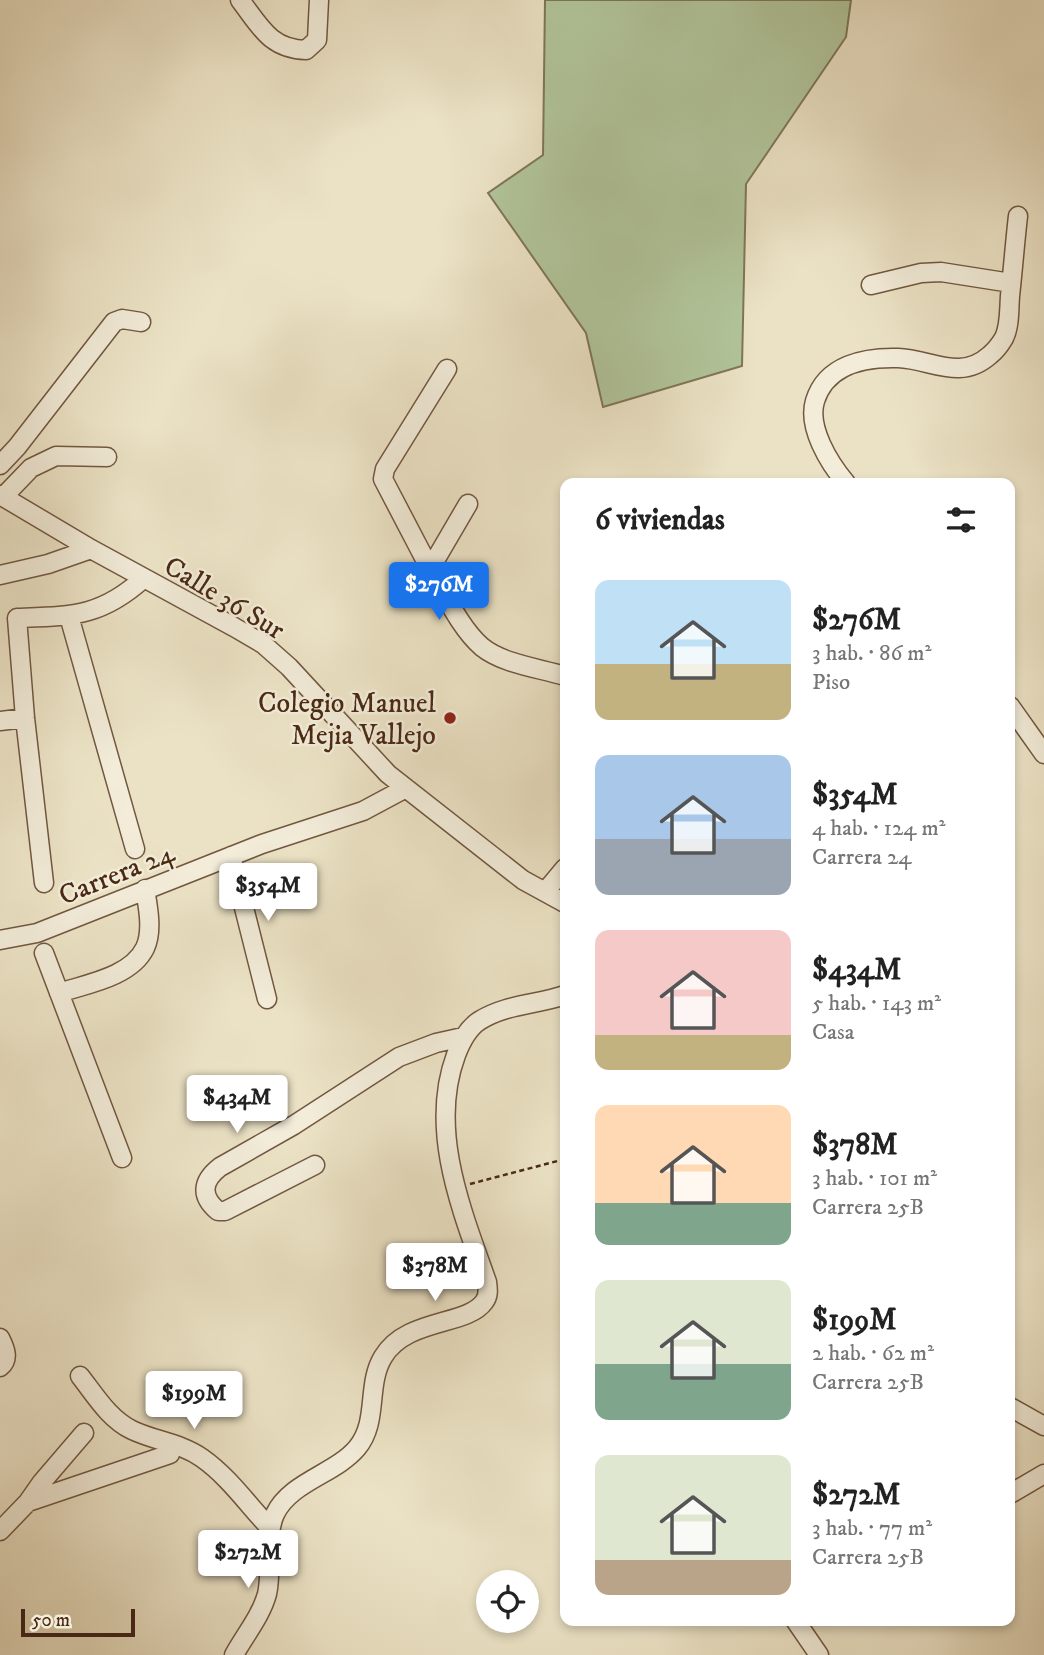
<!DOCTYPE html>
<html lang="es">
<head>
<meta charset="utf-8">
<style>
	:root { --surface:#fff; --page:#f6f6f6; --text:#222; --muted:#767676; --accent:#1a73e8 }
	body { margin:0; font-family:"IM FELL DW Pica",serif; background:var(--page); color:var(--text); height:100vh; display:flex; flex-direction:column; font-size:26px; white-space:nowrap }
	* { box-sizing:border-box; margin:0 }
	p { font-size:23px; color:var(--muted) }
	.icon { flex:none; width:38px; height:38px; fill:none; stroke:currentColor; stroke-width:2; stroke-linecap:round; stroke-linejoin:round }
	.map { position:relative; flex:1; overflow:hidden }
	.sheet { position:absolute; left:560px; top:478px; width:455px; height:1148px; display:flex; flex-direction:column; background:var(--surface); border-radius:14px; box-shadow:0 4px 10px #0003 }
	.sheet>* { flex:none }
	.buttons { position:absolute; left:476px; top:1570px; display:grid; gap:14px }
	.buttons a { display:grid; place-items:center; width:63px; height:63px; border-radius:50%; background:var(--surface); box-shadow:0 4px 10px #0003; font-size:35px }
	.scale { position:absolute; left:21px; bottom:18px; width:114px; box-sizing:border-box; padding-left:7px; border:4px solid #4a2914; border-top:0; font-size:19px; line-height:24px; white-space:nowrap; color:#4a2914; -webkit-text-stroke:5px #f2ecd9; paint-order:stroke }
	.price { position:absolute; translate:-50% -60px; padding:0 16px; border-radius:7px; background:#fff; color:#222; font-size:23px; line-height:46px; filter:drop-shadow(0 2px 4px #0008) }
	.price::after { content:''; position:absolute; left:50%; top:42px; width:21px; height:16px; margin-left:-10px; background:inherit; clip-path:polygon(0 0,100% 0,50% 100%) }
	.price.on { background:var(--accent); color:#fff }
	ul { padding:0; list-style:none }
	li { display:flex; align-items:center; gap:21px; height:175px; padding:0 35px }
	li span { display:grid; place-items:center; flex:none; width:196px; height:140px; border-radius:14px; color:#555 }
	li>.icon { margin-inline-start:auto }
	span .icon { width:84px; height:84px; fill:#fffc; stroke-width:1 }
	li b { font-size:30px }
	h2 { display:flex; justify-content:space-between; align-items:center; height:84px; padding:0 35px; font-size:30px }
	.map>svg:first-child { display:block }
	.green { fill:#b1c49a; stroke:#7e7657; stroke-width:2 }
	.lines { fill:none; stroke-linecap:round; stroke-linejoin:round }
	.minor-casing { stroke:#725740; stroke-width:21 }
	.path { stroke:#4a2914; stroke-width:2.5; stroke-dasharray:5 3.5; stroke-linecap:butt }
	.minor { stroke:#f2ecd9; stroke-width:18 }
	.poi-dot { fill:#8f2418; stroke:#f2ecd9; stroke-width:2.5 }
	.labels { text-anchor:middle; stroke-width:5; stroke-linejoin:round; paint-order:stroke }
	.street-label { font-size:28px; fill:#4a2914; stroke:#f2ecd9 }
	.poi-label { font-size:28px; fill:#4a2914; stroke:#f2ecd9; text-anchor:end }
</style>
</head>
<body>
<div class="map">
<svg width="1044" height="1655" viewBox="0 0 1044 1655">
	<rect width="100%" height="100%" fill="#ebe2c5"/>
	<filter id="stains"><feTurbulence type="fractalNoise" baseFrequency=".00286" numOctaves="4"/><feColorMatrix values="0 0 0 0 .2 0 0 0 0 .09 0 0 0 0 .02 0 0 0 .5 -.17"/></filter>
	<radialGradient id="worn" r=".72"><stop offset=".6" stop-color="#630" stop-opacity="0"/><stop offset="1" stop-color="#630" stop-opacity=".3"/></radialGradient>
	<!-- green -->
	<path class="green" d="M545 0H851L846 37 746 184 742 366 603 407 586 333 488 193 543 155Z"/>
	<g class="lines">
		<!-- minor casing -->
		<g class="minor-casing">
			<path id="minor" d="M240 0C260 26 270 49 306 50L317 40 319 0
				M871 285 921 273 941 272 1011 283
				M0 465 17 447 114 322 122 319 141 322
				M846 483C829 463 807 427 815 401 826 365 864 357 898 358 931 359 960 382 990 355 995 351 1001 343 1004 338 1010 326 1009 309 1010 296 1013 269 1015 242 1018 216
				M0 495 91 549 234 627 263 644 289 667 388 774 523 880 565 903
				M3 497 31 468 56 456 107 457
				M468 504 430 569C445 594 460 628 482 647 503 664 539 668 565 676
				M430 569 383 479 385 469 447 369
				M0 575 48 564 91 549
				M69 616 135 849
				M1010 706 1044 754
				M0 721 25 718
				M231 856 267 999
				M44 883 25 718 17 618C72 616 101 617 144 578
				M545 892 565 868
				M0 940 37 933 262 844 363 811 406 788
				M44 953 122 1158
				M59 993C86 984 131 977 145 948 153 931 148 907 145 889
				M315 1165 225 1211H218C200 1196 202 1181 220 1167L294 1125 399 1057 436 1043 463 1037
				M0 1338C5 1348 10 1359 0 1367
				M80 1376C95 1395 109 1419 132 1430 155 1441 181 1443 202 1458 229 1477 248 1505 270 1528
				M1010 1407 1044 1426
				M1010 1494 1044 1474
				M28 1502 42 1482 84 1433
				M0 1531 28 1502 170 1454
				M795 1620 819 1655
				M234 1655C245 1635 261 1616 267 1594 273 1568 264 1539 275 1514 290 1482 335 1474 357 1448 379 1422 366 1385 383 1357 406 1318 467 1326 484 1302 489 1296 488 1289 487 1282 462 1211 428 1130 456 1055 461 1042 467 1029 479 1021 506 1004 536 1005 565 995"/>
		</g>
		<!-- path -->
		<path class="path" d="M470 1184 565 1159"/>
		<!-- minor -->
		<use href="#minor" class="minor"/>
	</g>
	<!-- markers -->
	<circle class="poi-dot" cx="450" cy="718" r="7"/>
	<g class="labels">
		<!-- street labels -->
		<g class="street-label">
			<text transform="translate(225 597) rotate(31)" y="10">Calle 36 Sur</text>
			<text transform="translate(116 873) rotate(-22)" y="10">Carrera 24</text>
		</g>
		<!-- poi labels -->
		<g class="poi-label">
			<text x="436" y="712">Colegio Manuel<tspan x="436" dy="32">Mejia Vallejo</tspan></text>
		</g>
	</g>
	<rect width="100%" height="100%" filter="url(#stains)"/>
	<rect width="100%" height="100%" fill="url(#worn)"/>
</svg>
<div class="buttons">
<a><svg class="icon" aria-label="locate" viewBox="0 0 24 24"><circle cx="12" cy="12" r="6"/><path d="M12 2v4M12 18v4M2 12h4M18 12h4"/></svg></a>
</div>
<div class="scale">50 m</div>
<b class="price on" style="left:439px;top:622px">$276M</b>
<b class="price" style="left:268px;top:923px">$354M</b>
<b class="price" style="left:237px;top:1135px">$434M</b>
<b class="price" style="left:435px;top:1303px">$378M</b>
<b class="price" style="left:194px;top:1431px">$199M</b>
<b class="price" style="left:248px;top:1590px">$272M</b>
<section class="sheet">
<h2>6 viviendas<svg class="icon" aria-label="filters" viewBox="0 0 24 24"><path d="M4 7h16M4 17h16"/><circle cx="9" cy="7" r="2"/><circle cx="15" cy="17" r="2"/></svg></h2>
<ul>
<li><span style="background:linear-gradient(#bfe0f5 60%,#c2b280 0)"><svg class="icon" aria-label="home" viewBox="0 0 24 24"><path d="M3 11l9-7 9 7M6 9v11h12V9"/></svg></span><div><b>$276M</b><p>3 hab. · 86 m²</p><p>Piso</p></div></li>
<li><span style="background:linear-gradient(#a9c7e8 60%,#9aa5b1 0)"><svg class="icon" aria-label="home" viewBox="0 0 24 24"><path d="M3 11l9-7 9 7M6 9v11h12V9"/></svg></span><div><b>$354M</b><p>4 hab. · 124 m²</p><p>Carrera 24</p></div></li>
<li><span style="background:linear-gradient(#f6c9c9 75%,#c2b280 0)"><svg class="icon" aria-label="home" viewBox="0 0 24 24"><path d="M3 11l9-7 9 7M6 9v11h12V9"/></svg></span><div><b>$434M</b><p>5 hab. · 143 m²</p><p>Casa</p></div></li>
<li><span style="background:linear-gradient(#ffd9b3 70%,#7fa58c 0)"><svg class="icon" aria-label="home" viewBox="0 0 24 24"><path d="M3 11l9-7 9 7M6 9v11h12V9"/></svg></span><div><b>$378M</b><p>3 hab. · 101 m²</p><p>Carrera 25B</p></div></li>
<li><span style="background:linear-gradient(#dfe7d0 60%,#7fa58c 0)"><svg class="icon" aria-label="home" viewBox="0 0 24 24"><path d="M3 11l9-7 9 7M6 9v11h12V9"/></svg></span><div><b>$199M</b><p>2 hab. · 62 m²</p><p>Carrera 25B</p></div></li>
<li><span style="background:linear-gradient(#dfe7d0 75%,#b9a48a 0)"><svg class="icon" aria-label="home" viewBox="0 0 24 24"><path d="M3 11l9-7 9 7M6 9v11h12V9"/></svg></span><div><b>$272M</b><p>3 hab. · 77 m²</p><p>Carrera 25B</p></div></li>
</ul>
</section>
</div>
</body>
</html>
